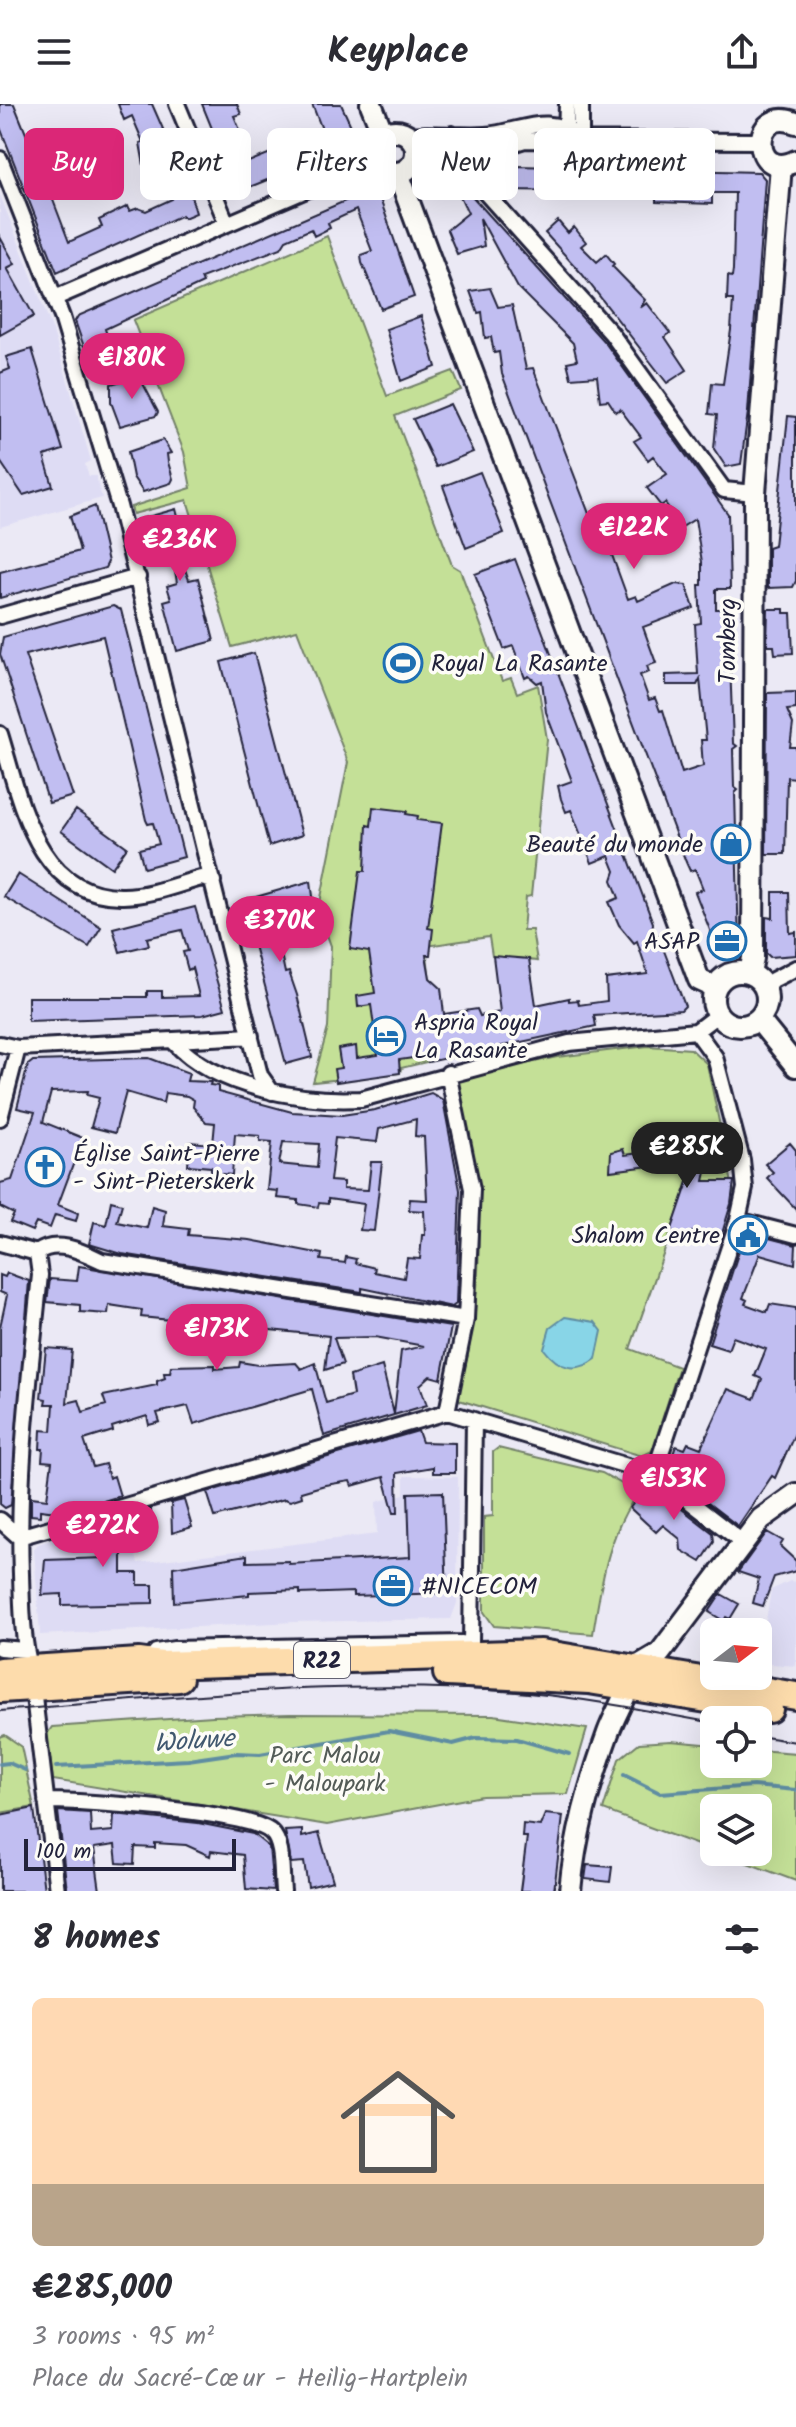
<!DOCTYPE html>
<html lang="en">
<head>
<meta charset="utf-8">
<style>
	:root { --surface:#fff; --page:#f2f2f3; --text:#2b2b33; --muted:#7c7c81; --line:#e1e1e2; --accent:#db2777 }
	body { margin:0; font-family:Kalam,sans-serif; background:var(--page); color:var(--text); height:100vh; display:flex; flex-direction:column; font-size:30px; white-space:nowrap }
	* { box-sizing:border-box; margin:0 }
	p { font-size:26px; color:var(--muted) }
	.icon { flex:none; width:44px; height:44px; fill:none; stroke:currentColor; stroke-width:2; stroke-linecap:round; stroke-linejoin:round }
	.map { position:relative; height:1787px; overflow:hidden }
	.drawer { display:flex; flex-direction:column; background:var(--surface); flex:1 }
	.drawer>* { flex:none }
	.top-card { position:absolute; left:24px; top:24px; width:748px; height:72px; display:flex; gap:16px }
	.needle { width:52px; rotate:74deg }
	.controls { position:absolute; left:700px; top:1514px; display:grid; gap:16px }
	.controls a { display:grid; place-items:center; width:72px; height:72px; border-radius:12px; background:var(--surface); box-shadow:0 8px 32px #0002; font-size:40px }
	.scale { position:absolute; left:24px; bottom:20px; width:212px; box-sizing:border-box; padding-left:8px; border:4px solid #22223b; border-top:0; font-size:22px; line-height:28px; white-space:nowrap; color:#22223b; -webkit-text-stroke:6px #fdfcf7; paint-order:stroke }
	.price { position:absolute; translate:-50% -68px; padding:0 18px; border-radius:28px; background:var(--accent); color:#fff; font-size:26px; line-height:52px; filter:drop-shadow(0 2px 4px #0008) }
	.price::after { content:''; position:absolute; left:50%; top:48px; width:24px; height:18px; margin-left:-12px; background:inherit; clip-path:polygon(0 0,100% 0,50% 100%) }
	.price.selected { background:#222; color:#fff }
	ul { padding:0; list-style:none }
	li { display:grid; align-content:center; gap:16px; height:424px; padding:0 32px }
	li+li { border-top:2px solid var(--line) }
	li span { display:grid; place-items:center; height:248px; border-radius:12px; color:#555 }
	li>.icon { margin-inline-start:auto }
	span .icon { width:144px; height:144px; fill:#fffc; stroke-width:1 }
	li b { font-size:34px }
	h2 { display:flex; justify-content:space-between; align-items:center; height:96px; padding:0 32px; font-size:34px }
	.tag { padding:0 28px; border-radius:12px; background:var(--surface); box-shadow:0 8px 32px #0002; font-size:28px; line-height:72px }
	.tag.selected { background:var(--accent); color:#fff }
	header { display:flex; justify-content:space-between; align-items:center; height:104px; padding:0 32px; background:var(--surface); font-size:36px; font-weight:800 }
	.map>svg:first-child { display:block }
	.built { fill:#dedcf4 }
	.green { fill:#c4e097; stroke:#738169; stroke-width:2 }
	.water { fill:#88d5e7; stroke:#5f8da2; stroke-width:2 }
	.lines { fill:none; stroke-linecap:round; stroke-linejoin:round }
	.stream { stroke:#5f8da2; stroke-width:4 }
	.building { fill:#c1bef1; stroke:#22223b; stroke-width:2; fill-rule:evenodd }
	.street-casing { stroke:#22223b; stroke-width:20 }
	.secondary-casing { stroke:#22223b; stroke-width:26 }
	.highway-casing { stroke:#22223b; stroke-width:32 }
	.street { stroke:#fdfcf7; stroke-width:14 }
	.secondary { stroke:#fdfcf7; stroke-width:20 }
	.highway { stroke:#fddcac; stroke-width:26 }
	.tram { stroke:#22223b; stroke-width:2 }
	.labels { text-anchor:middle; stroke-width:7; stroke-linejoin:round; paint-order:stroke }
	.shield { fill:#fdfcf7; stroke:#646373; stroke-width:2 }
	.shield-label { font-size:22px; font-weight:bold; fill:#22223b }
	.street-label { font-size:24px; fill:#22223b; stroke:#fdfcf7 }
	.poi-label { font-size:24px; fill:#22223b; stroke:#fdfcf7; text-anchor:start }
	.park-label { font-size:24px; fill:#535b57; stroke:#fdfcf7 }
	.water-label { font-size:26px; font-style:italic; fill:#41586f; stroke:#fdfcf7 }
</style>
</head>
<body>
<header><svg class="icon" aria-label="menu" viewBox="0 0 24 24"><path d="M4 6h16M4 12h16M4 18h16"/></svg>Keyplace<svg class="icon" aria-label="share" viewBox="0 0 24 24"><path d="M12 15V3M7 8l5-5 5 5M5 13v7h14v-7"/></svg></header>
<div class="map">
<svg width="796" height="1787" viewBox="0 0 796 1787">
	<rect width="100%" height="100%" fill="#ebe9f5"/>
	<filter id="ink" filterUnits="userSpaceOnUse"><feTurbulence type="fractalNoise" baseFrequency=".0125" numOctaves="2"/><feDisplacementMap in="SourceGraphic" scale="16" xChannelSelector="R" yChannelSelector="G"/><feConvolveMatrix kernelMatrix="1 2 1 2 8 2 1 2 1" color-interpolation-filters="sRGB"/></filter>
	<g filter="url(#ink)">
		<!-- built -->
		<path class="built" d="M0 91 53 227 91 357 85 360 89 372H96L102 394 0 423Z
			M404 1372 458 1373 457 1499 451 1515 294 1518 40 1531 34 1445 38 1440 124 1412 138 1459 377 1430 376 1398 404 1390Z
			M790 1477 796 1478V1562L759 1559 771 1486Z"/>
		<!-- green -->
		<path class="green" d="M327 132 387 292 453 267 461 286 395 312 452 461 460 466 502 577 511 574 517 589 538 581 547 635 531 792 526 793 523 826H532L537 857 492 852 489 833 426 842 439 955 401 964 400 969 313 978 328 924 331 842 327 831 315 824 348 658 297 526 232 543 187 396 133 410 131 403 191 384 184 348 133 216Z
			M648 942 691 945 707 960 734 1089 683 1094 630 1245 679 1263 652 1347 642 1352 456 1295C476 1234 482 1162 477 1098 473 1057 462 1016 455 975L557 953Z
			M498 1344 602 1369 638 1389C608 1429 601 1481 593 1530L494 1522 484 1508V1413L493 1412V1348Z
			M290 1610 493 1611 587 1625 568 1690 482 1692 327 1721 53 1676 47 1630 52 1623 213 1612Z
			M5 1631 21 1642 34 1703 0 1709V1633Z
			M671 1637 714 1641V1660H758V1646L796 1649V1777L718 1748H758V1704H714V1747L603 1706 619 1655 639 1639Z"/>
		<!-- water -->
		<path class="water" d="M565 1213 595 1218 602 1227 596 1255C576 1270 558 1264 544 1245L550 1224Z"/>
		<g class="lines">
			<!-- stream -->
			<path class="stream" d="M0 1660 9 1659 25 1666
				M56 1663 188 1656 236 1649 260 1650 389 1627 453 1640 476 1634 517 1635 569 1650
				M624 1671 660 1689 753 1682 796 1686"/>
		</g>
		<!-- building -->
		<path class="building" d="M0 0H14L29 37 33 35 44 61 40 62 69 138 102 123 99 116 128 102 130 107 138 104 146 107 172 95 163 73 154 76 150 65 145 67 140 39 143 38 132 12 124 16 118 0H152L188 82 196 109 184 114 182 111 57 168 0 23Z
			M202 0H237L241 10 234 12 241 28 234 31 246 59 323 28 312 0H341L356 33 352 42 242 86 236 84Z
			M516 62 759 68 765 75 748 308 741 360 726 363 714 345 717 311 709 310 712 279 723 280 731 226 733 196H727L728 172 732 173 733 166 735 89H712V100L685 99 656 98V90L597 94 588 93V87L502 86 500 68Z
			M462 81 606 240 728 410 730 485H716V505H728L733 639 737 642 733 645 734 683 738 686 735 689 739 844H717L695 788 703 785 695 765 690 767 686 758 502 270 499 248 494 249 491 233 485 234 482 208 478 209 470 187 490 184 498 203 512 201 526 265 533 264 603 446 609 443 628 495 636 492 638 497 676 480 686 481 694 504 643 523 656 559 647 562 649 568 640 571 649 596 655 594 660 607 663 606 682 669 703 662 701 636H706L700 575 697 581H666V571L698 570 695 520 701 519 699 481H702V458L695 415 682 423 665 399 661 402 647 384 667 370 653 352 648 356 634 337 641 333 620 305 616 308 608 296 600 297 597 272 571 274 567 258 577 256 573 239 518 184 480 114 484 142 457 150 447 126 468 109 460 92Z
			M367 84 377 86 414 193 381 205 362 159 361 151 372 147 356 106 328 119 330 124 314 132 311 125 286 136 281 144 201 174 203 179 105 225 113 249 89 257 75 217 78 212 357 92 356 89Z
			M558 117 568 129 574 123 586 138 581 142 597 158 606 150 614 160 612 162 645 196 640 204 647 199 670 229 665 233 687 266 667 279 582 170 545 129Z
			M0 133 15 160 7 164 34 212 0 231Z
			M421 212 436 263 401 277 386 225Z
			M32 245 63 346 44 352 53 382 23 391 0 357V269L10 265 6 253Z
			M139 272 158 308 156 312 120 322 111 298V280Z
			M450 300 473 348 436 363 413 315Z
			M788 312 796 313V477L793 483 768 484V444L774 442Z
			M163 336 171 349 167 350 168 358 173 375 171 379 143 388 133 373 128 348Z
			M480 368 504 429 466 444 443 382Z
			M95 402 108 458 105 464 0 494V468L80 447 70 412Z
			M176 405 180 421 184 420 192 450 180 452 189 476 198 474 214 537 177 547 164 497 171 495 167 482 177 479 173 454 161 457 156 441 151 443 144 414Z
			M515 455 653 819 652 829 658 831 685 902 681 906 594 911 596 922 428 958 427 952 399 956 400 969 336 978 334 965 341 964 338 945 356 942 357 954 378 951 371 901 358 903 357 892 375 889 369 848 350 845 360 767H365L367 721 371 722 373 703 407 707 406 710 418 712 417 716 442 719 428 824 433 825 430 851H426L430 874 441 884 444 910 477 905 480 912 500 908 493 852 529 855 536 901 569 894V897L578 896 579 901 607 897 606 875 648 870 637 837 634 839 619 821 609 798 619 794 612 776 615 767 609 752 592 759 571 706 566 708 561 695 558 682 572 677 546 608 542 577 537 579 529 572 525 574 513 542 504 545 475 470Z
			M113 502 121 506 184 753 144 764 139 745 159 740 153 719 148 720 146 716 103 532 25 551 73 692 49 699 0 550 3 533Z
			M768 505H784V509H791L793 549 775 550 774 542H767Z
			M254 549 302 731 269 742 221 558Z
			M796 588V605L787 606 793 620 790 643H796V674L787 673 785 750H766L767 589Z
			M76 706 127 743 112 764 61 727Z
			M18 770 101 823 89 843 4 793Z
			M311 777 314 800 307 802 308 806 274 816 285 869 289 868 297 891 312 953 286 960 242 797Z
			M773 788H789L790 829 796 828V851L770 853 766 849V813L773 814Z
			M195 803 225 905 202 911 28 917V893H147V887H162V893L199 892 192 864 188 866 183 848 188 847 182 826 147 834 149 841 120 848 113 824Z
			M149 954 189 969 187 977 211 978 210 981 218 982V988L292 1008 342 1011 375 1006 431 989 443 996 460 1086 456 1200 452 1203 362 1184V1188L122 1150 89 1140 94 1118 106 1121 111 1097 122 1100 117 1118 147 1124 152 1102 165 1106 163 1122 189 1125 188 1131 250 1136 322 1150 321 1156 345 1159 346 1153 356 1155 355 1159 375 1164 374 1168 404 1174 407 1154 420 1155 422 1131H425L424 1107 409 1106 410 1095 427 1096 424 1033 415 1032 416 1015 379 1025 377 1038 335 1034 330 1077 343 1078V1085L368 1086 371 1058H382L374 1127 360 1126 364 1100 328 1095V1100L319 1099 318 1103 298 1100V1096L277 1094 278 1087 267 1086 272 1038 260 1037V1032L235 1030 232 1071 211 1069V1063L188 1061 190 1038 213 1040 215 1019 206 1018 193 1003 194 996 187 992 165 989 163 999 126 988 115 1029 91 1023 99 994 87 991 88 987 51 988 43 1018 83 1034 58 1101 78 1109 76 1117 55 1111 50 1124 36 1119 32 1127 10 1118 14 1110 0 1103V1079L12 1076 35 1008 17 1004 28 961 33 957ZM283 1038 319 1040 317 1064 279 1060Z
			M790 1039 796 1046V1105L767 1074 773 1068 765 1060Z
			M646 1042 653 1048 667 1047 672 1042H684V1047L708 1059 704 1077H734L731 1100 720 1136 692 1128 690 1135 671 1128 691 1069 674 1063 673 1059 610 1067 611 1048 623 1045 625 1051 640 1049Z
			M745 1128 796 1141 795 1160 760 1150 743 1194 747 1196 745 1200 767 1208 770 1200 796 1204V1327L775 1374 772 1372 738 1422 670 1370 668 1364 676 1342 685 1345 688 1339 701 1344 728 1285 754 1295 762 1275 755 1272 766 1245 733 1233 728 1246 709 1240Z
			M79 1162 451 1223 441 1275 430 1272 420 1281 427 1301 324 1332 312 1285 194 1320 188 1302 157 1309 160 1318 149 1321 147 1312 112 1323 113 1327 84 1336 93 1363 105 1360 109 1374 114 1372 120 1392 64 1409 40 1406V1412L31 1411V1393L47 1395 52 1358 42 1357 43 1345H40L41 1326 52 1327 54 1300H45L46 1295 41 1294 46 1244 72 1246 67 1299 79 1296 83 1308 106 1301 103 1292 157 1281V1277L165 1274 164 1269H170L171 1262 215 1261V1265L239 1263 240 1258 258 1261 296 1259 301 1265 315 1259 326 1299 353 1291 350 1272 382 1262 394 1310 401 1247 424 1242 375 1233 334 1234 343 1260 325 1266 329 1232 141 1213 142 1206 109 1201 108 1210 80 1208V1201L47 1198 50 1175 77 1177Z
			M7 1169 29 1177 11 1401 5 1404 0 1400V1223L7 1191 0 1188V1171L5 1173Z
			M418 1327 422 1338 455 1339V1369H433V1363L397 1369 398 1409H394L384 1373 352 1382 350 1377 325 1381 301 1388 302 1393 290 1397 285 1395 215 1413 207 1388Z
			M648 1379 713 1429 714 1438 701 1458 681 1446 680 1435 663 1421 656 1428 630 1404Z
			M443 1388 447 1489 353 1492V1488L300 1490V1486L249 1488V1491L174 1498 173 1463 247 1451V1458L289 1457V1460L410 1453 408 1389Z
			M184 1396 192 1423 172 1429 171 1399Z
			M151 1405 152 1435 122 1444V1469H138V1481H153V1499L62 1501V1490L42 1491 45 1456 104 1454 105 1420Z
			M767 1428 783 1437 780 1442 796 1457V1467L774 1473 763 1502 753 1499 759 1475 738 1468Z
			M721 1490 739 1500 730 1515 726 1513 724 1517 709 1508Z
			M34 1704 44 1787H0V1711Z
			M58 1707 90 1709 91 1729 113 1727 114 1710 198 1719 253 1730 269 1743 273 1787 246 1785 243 1751 211 1747 210 1752 186 1741 155 1739V1744L135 1743 134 1760 117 1759 115 1741 94 1744 100 1787H67Z
			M545 1710 563 1712 554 1787H520L527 1733H522L523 1720 540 1722Z
			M302 1726V1733L319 1729 333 1777 308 1783 304 1758 291 1759 285 1727Z
			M587 1761 612 1763 610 1778 585 1775Z"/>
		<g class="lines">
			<!-- street casing -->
			<g class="street-casing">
				<path id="street" d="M177 0 227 120
					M581 0V34
					M452 30 457 57 611 229 724 386 755 389
					M408 31C434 28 459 33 485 31 522 28 546 7 581 34
					M566 32 567 0
					M0 55 62 213 119 402 260 971 272 988
					M411 61 457 57 525 36 760 37
					M55 194 376 56
					M0 512 138 473
					M0 630C20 694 36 794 123 792 149 792 176 781 201 774L213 777
					M763 881 796 864
					M174 938C216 984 302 998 361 995L569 939 696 927 717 911
					M0 940 18 944 251 932
					M0 1014 18 944
					M738 1116 796 1131
					M0 1139 37 1149
					M37 1149 40 1171C30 1271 17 1369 21 1470 22 1503 22 1534 31 1567L57 1787
					M37 1149C56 1134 83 1148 102 1157L466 1215
					M447 1308 466 1215 472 1085 448 969
					M654 1370 738 1116 745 1084 742 1056 715 953 696 927
					M0 1416 19 1433
					M19 1433 447 1308 654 1370 741 1437
					M471 1539 474 1316
					M0 1544 25 1546
					M148 1558 156 1548 174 1545 462 1539
					M46 1697C83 1697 249 1707 271 1728 284 1739 281 1770 283 1787"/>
			</g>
			<!-- secondary casing -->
			<g class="secondary-casing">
				<path id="secondary" d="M371 0 383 30
					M796 19C750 0 750 79 796 57
					M374 48a21 21 0 1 1 42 0a21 21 0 1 1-42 0Z
					M398 69 699 876 714 883
					M713 895a27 27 0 1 1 54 0a27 27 0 1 1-54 0Z
					M750 869 753 854 755 389 781 61
					M758 915 796 962
					M570 1787C575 1731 589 1682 608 1629 616 1607 629 1589 633 1565L660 1549 761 1415 796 1390"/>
			</g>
			<!-- highway casing -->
			<g class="highway-casing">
				<path id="highway" d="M0 1567 139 1558 161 1561 541 1549 796 1592
					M447 1569 589 1576 769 1605
					M0 1585 179 1574"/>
			</g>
			<!-- street -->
			<use href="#street" class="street"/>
			<!-- secondary -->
			<use href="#secondary" class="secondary"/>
			<!-- highway -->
			<use href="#highway" class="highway"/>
			<!-- tram -->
			<path class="tram" d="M0 1607C174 1593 353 1573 528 1589 591 1595 652 1608 714 1619
				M758 1632 796 1638"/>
		</g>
	</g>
	<!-- icons -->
	<defs>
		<g id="stadium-ring" transform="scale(2)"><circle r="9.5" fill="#fdfcf7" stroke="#1f6fb2" stroke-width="1.5"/><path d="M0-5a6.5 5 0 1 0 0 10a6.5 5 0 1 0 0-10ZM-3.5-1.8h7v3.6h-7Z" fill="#1f6fb2"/></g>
		<g id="shop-ring" transform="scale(2)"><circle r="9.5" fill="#fdfcf7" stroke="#1f6fb2" stroke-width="1.5"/><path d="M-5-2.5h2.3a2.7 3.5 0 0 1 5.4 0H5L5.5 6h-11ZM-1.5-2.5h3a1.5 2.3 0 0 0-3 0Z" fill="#1f6fb2"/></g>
		<g id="office-ring" transform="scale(2)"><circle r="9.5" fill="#fdfcf7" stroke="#1f6fb2" stroke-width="1.5"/><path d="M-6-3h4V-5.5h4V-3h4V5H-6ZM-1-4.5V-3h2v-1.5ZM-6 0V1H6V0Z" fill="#1f6fb2"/></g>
		<g id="hotel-ring" transform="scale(2)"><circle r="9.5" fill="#fdfcf7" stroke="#1f6fb2" stroke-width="1.5"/><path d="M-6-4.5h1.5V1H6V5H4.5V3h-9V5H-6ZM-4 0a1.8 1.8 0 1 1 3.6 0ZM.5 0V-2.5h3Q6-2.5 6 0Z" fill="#1f6fb2"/></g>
		<g id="church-ring" transform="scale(2)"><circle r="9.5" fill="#fdfcf7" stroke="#1f6fb2" stroke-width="1.5"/><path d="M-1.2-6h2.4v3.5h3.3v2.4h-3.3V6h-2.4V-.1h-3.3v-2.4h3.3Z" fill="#1f6fb2"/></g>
		<g id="civic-ring" transform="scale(2)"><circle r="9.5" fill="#fdfcf7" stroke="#1f6fb2" stroke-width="1.5"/><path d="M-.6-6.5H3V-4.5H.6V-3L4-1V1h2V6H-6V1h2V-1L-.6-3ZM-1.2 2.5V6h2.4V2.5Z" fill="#1f6fb2"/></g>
	</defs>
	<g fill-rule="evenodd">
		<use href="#stadium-ring" x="403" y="559"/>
		<use href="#shop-ring" x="731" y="740"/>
		<use href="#office-ring" x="727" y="837"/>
		<use href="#hotel-ring" x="386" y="932"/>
		<use href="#church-ring" x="45" y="1063"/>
		<use href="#civic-ring" x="748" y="1131"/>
		<use href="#office-ring" x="393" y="1482"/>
	</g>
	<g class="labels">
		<!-- shield labels -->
		<rect class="shield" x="294" y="1538" width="56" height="36" rx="6"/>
		<g class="shield-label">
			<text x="322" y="1564">R22</text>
		</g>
		<!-- street labels -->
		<g class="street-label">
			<text transform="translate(727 537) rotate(-90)" y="8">Tomberg</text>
		</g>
		<!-- poi labels -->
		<g class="poi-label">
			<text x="431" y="567">Royal La Rasante</text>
			<text x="703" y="748" text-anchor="end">Beauté du monde</text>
			<text x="699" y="845" text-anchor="end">ASAP</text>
			<text x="414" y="926">Aspria Royal<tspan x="414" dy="28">La Rasante</tspan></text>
			<text x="73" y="1057">Église Saint-Pierre<tspan x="73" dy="28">- Sint-Pieterskerk</tspan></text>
			<text x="720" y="1139" text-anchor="end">Shalom Centre</text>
			<text x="421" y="1490">#NICECOM</text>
		</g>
		<!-- park labels -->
		<g class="park-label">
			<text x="325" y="1659">Parc Malou<tspan x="325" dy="28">- Maloupark</tspan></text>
		</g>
		<!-- water labels -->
		<g class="water-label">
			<text transform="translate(194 1636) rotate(-4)" y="9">Woluwe</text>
		</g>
	</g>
</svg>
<div class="controls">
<a><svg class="needle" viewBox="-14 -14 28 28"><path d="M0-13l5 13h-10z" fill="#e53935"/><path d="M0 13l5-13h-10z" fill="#7c7c81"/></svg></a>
<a><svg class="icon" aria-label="locate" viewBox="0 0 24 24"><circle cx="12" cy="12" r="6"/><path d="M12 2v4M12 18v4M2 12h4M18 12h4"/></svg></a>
<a><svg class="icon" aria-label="layers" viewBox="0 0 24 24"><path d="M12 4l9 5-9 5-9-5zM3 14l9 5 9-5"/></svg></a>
</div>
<div class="scale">100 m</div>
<b class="price" style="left:132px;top:297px">€180K</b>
<b class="price" style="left:634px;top:467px">€122K</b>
<b class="price" style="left:180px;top:479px">€236K</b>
<b class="price" style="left:280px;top:860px">€370K</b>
<b class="price selected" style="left:687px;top:1086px">€285K</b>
<b class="price" style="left:217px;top:1268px">€173K</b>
<b class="price" style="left:674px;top:1418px">€153K</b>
<b class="price" style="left:103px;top:1465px">€272K</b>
<div class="top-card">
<a class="tag selected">Buy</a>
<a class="tag">Rent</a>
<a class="tag">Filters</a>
<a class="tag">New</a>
<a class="tag">Apartment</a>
</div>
</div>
<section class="drawer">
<h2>8 homes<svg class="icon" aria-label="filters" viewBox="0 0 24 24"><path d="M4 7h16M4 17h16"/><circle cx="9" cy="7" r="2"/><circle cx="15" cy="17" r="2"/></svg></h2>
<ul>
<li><span style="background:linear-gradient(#ffd9b3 75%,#b9a48a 0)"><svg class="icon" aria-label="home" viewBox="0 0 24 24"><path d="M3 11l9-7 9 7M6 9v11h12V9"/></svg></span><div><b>€285,000</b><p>3 rooms · 95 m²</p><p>Place du Sacré-Cœur - Heilig-Hartplein</p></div></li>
</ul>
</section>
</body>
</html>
